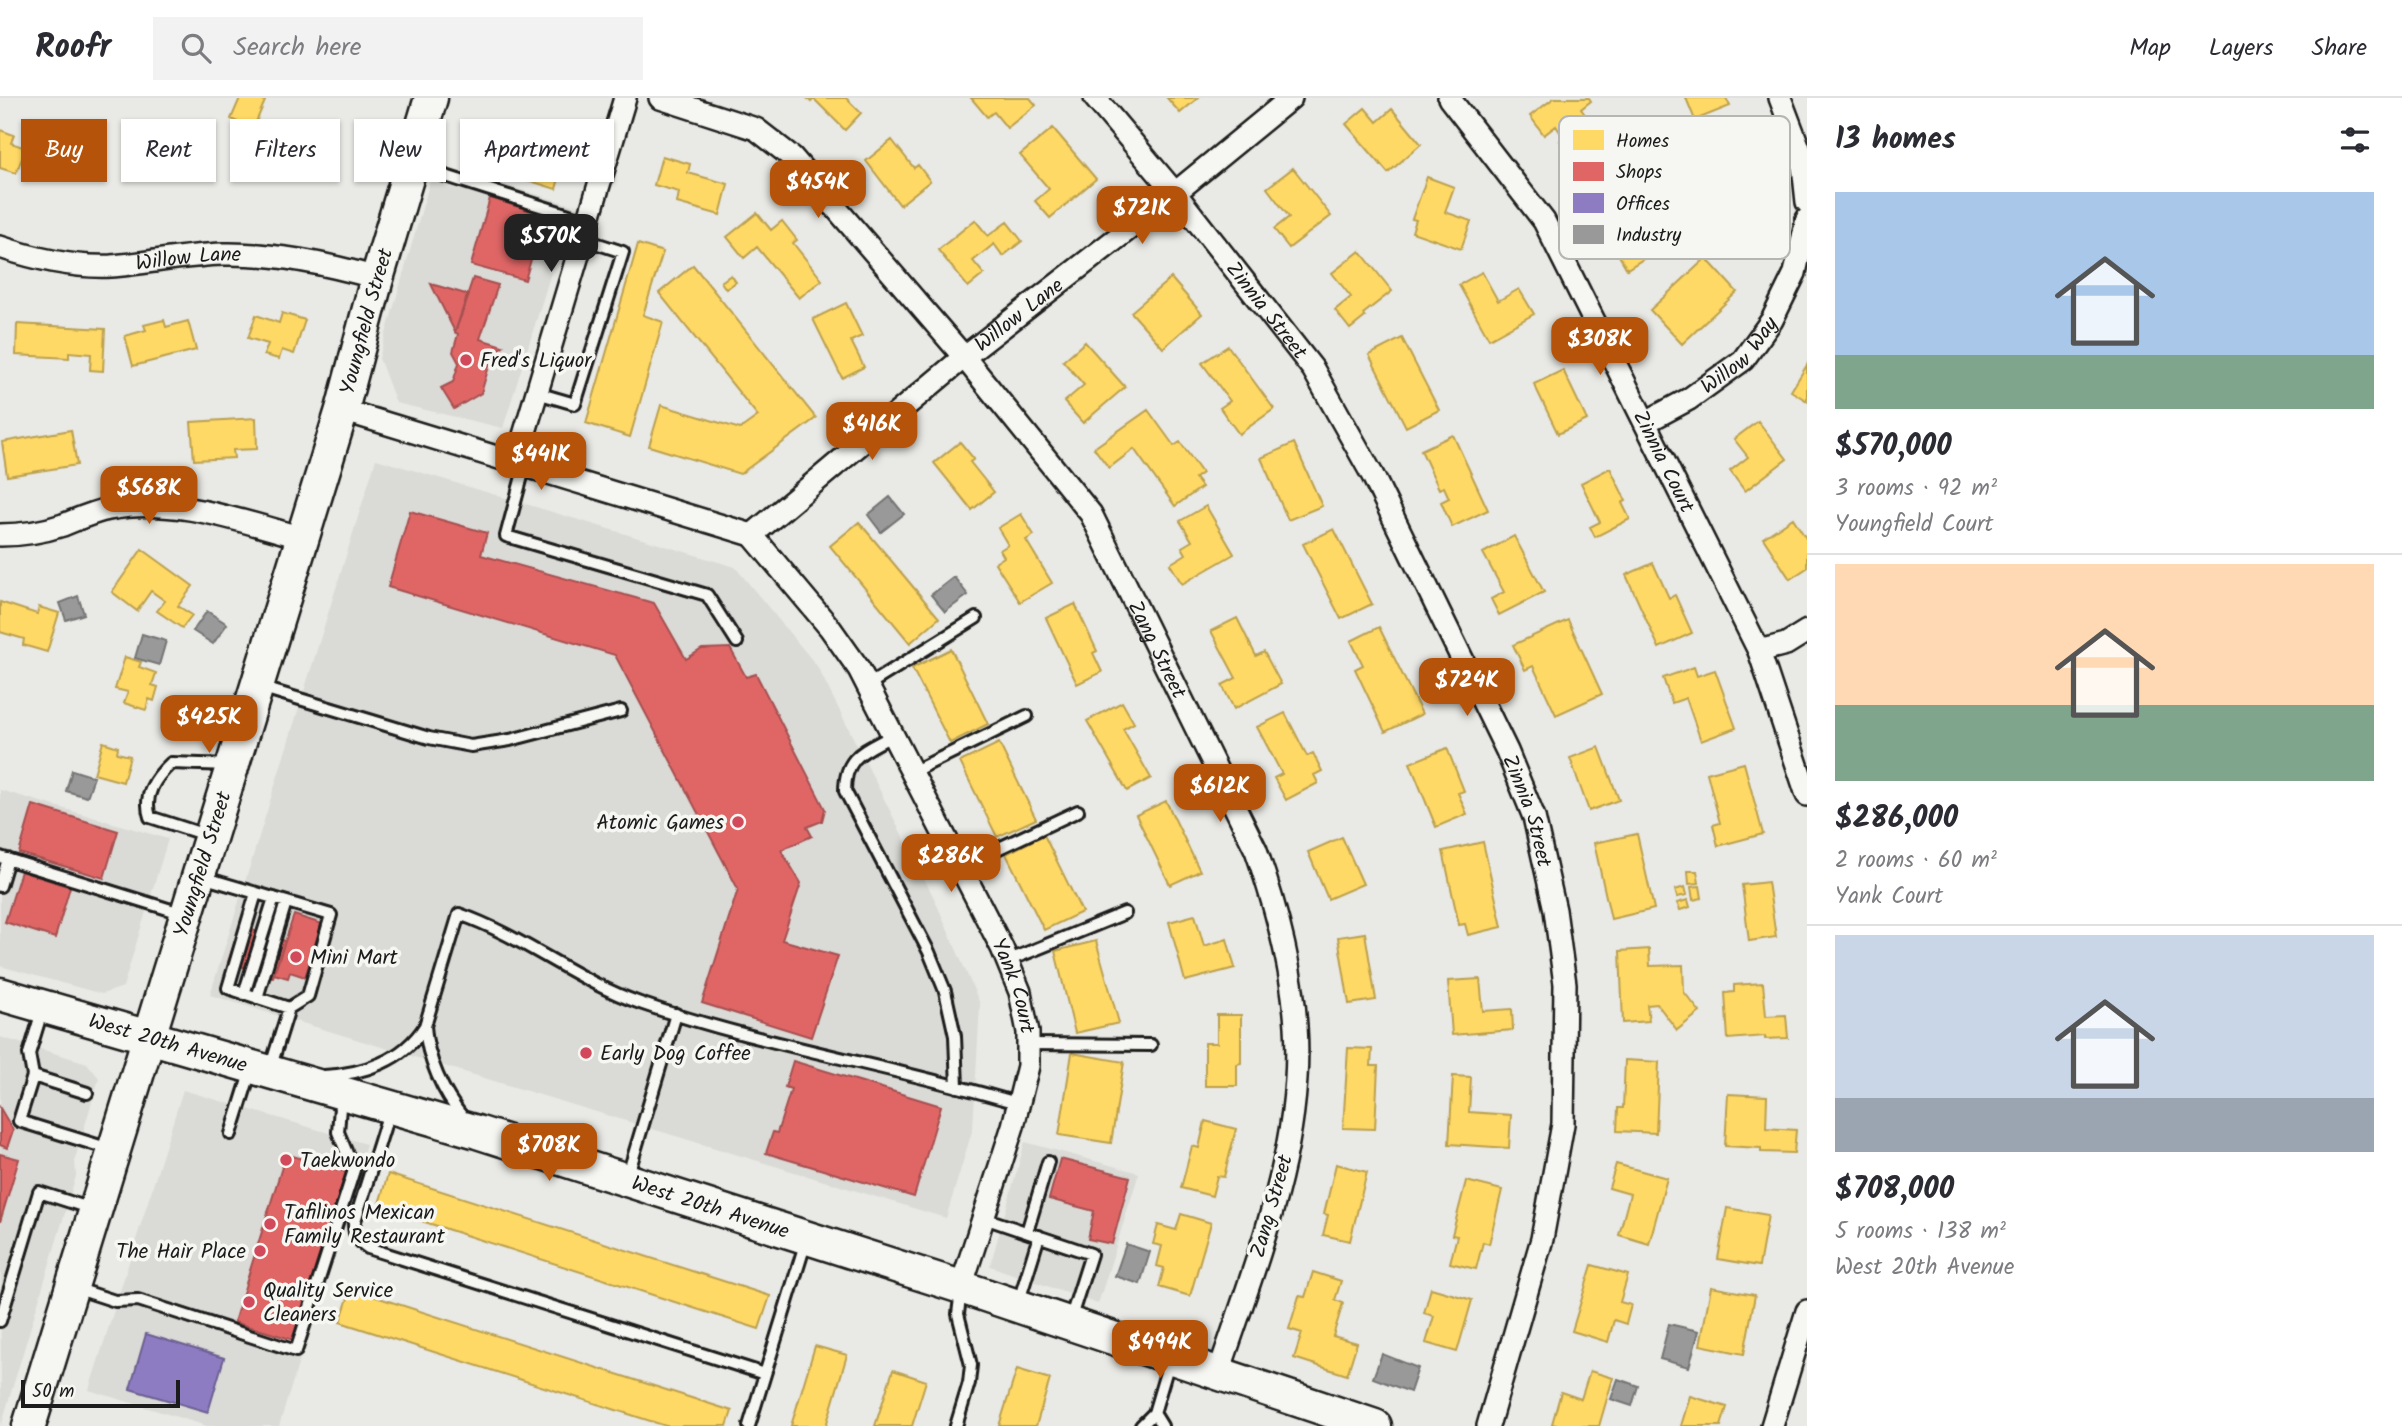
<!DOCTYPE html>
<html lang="en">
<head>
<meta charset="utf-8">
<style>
	:root { --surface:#fff; --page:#f2f2f3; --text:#2b2b33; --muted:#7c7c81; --line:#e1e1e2; --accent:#b45309 }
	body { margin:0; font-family:Kalam,sans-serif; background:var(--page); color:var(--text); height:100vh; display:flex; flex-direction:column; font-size:26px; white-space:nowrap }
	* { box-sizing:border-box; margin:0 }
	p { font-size:23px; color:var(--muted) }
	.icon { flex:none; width:38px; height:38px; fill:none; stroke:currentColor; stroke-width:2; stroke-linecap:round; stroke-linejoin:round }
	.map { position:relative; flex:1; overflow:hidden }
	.side { display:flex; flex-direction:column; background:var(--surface); width:595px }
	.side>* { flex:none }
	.guide { position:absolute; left:21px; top:21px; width:665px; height:63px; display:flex; gap:14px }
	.scale { position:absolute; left:21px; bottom:18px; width:159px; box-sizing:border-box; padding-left:7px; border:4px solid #1c1c1c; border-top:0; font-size:19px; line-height:24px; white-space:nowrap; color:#1c1c1c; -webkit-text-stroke:5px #f6f6f2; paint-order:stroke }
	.price { position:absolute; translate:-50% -60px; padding:0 16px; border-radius:14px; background:var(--accent); color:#fff; font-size:23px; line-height:46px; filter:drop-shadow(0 2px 4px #0008) }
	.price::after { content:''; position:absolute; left:50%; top:42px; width:21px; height:16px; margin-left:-10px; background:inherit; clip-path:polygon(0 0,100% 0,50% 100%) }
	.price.active { background:#222; color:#fff }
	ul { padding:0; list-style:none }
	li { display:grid; align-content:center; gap:14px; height:371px; padding:0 28px }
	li+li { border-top:2px solid var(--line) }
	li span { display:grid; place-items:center; height:217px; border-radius:0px; color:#555 }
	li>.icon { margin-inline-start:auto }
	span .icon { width:126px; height:126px; fill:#fffc; stroke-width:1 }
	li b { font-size:30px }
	h2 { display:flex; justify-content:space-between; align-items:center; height:84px; padding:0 28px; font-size:30px }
	.tag { padding:0 24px; border-radius:0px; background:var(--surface); box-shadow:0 2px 5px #0004; font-size:24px; line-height:63px }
	.tag.active { background:var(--accent); color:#fff }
	header { display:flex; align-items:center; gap:42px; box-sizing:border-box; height:98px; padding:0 35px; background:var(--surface); border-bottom:2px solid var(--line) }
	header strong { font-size:33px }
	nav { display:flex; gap:38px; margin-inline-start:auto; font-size:24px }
	.search { width:490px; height:63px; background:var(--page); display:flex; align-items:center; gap:18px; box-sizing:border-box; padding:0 24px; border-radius:0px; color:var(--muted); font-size:26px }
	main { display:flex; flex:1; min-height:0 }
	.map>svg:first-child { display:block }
	.built { fill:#dadad6 }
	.homes { fill:#ffd966; stroke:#bba050; stroke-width:2 }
	.shops { fill:#e06666; stroke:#a55050; stroke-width:2 }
	.offices { fill:#8e7cc3; stroke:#6c5f91; stroke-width:2 }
	.industry { fill:#999; stroke:#747474; stroke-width:2 }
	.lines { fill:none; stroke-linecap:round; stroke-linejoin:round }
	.lane-casing { stroke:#1c1c1c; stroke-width:16 }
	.street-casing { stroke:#1c1c1c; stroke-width:26 }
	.secondary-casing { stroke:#1c1c1c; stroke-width:37 }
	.lane { stroke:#f6f6f2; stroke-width:10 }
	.street { stroke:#f6f6f2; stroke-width:21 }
	.secondary { stroke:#f6f6f2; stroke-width:32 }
	.poi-dot { fill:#d1495b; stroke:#f6f6f2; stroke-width:2.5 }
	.labels { text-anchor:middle; stroke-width:7; stroke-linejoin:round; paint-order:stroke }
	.street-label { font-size:21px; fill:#1c1c1c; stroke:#f6f6f2 }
	.poi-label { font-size:21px; fill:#1c1c1c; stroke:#f6f6f2; text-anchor:start }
	.key { fill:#f6f6f2; stroke:#b5b5b2; stroke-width:2 }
	.key-label { font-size:19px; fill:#1c1c1c }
</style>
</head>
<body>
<header>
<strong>Roofr</strong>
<div class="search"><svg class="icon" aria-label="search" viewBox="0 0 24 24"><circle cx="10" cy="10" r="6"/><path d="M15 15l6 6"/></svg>Search here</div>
<nav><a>Map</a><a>Layers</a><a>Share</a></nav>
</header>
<main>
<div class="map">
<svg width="1807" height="1328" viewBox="0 0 1807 1328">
	<rect width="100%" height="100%" fill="#e9e9e5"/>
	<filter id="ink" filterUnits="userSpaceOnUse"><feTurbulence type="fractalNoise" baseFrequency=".0143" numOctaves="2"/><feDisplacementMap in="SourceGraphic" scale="14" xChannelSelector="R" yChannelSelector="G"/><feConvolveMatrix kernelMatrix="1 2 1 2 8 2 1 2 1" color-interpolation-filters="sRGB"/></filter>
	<g filter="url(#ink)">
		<!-- built -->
		<path class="built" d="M435 66 572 107 503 330 396 305 379 260Z
			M376 361 735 469 817 568 934 800 980 906 973 1030 946 1120 210 897Z
			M0 692 168 741 123 889 102 896 0 868Z
			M0 939 87 965 99 980 75 1061 76 1078 1 1328Z
			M183 992 366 1046 279 1328H207L89 1292Z
			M1025 1044 1139 1075 1098 1206 990 1168Z"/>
		<!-- homes -->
		<path class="homes" d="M240 0H259L265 3 253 31 231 21Z
			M807 0H846L861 15 845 32 814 1 811 4Z
			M971 0H1030L1036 7 1007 30 994 14 987 19Z
			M1167 0H1198L1180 15Z
			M1554 0H1589L1591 3 1581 11 1611 52 1582 73 1560 43 1564 40 1556 28 1544 37 1530 18Z
			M1686 0H1726L1730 8 1695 22Z
			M1365 10 1377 24 1392 11 1421 46 1388 75 1346 26Z
			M499 25 569 46 556 91 479 67 489 32 497 34Z
			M1053 30 1096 81 1050 120 1035 103 1049 91 1020 57Z
			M0 32 14 37 11 45 26 50 16 75 0 70Z
			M892 42 914 70 918 67 930 83 900 107 866 63Z
			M662 58 690 66 688 75 728 86 720 117 677 105 679 94 654 87Z
			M1293 70 1331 118 1289 150 1274 131 1289 119 1267 90Z
			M1427 79 1454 89 1445 114 1471 123 1461 151 1412 134 1416 122 1412 121Z
			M1624 85 1647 123 1658 117 1674 142 1627 171 1589 107Z
			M757 115 771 132 782 123 797 142 793 145 822 182 799 200 757 149 744 160 727 139Z
			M975 122 988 138 1007 124 1022 143 1003 158 994 146 973 163 984 176 968 189 938 152Z
			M638 146 663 154 643 217 663 224 630 339 586 325Z
			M1360 153 1392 193 1363 216 1365 219 1350 231 1335 212 1351 199 1332 175Z
			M1706 160 1737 194 1682 246 1650 212Z
			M693 167 816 320 740 376 649 348 661 307 740 331 758 318 659 195Z
			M1482 174 1498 203 1519 191 1534 216 1489 241 1459 187Z
			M731 177 736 184 726 191 721 184Z
			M1171 180 1202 216 1163 250 1131 214Z
			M846 205 862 238 851 243 864 269 842 280 813 221Z
			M282 215 305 222 294 256 282 252 279 261 264 257 268 246 248 240 256 217 279 225Z
			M164 222 166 229 188 223 196 252 133 268 125 238 146 232 144 227Z
			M17 226 105 231 103 273 90 272 91 256 69 254V260L16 257Z
			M1402 240 1439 312 1406 329 1369 257Z
			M1085 244 1125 289 1083 325 1064 304 1084 287 1063 263Z
			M1228 248 1274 311 1239 336 1220 310 1230 303 1202 265Z
			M1807 267V303L1791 293Z
			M1563 272 1587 322 1558 336 1534 286Z
			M1148 312 1174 348 1180 344 1202 375 1195 380 1202 389 1175 408 1134 351 1109 370 1094 350Z
			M256 320 257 351 233 352 234 360 194 362 191 324Z
			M1758 323 1787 361 1745 393 1730 373 1748 359 1734 341Z
			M71 332 77 367 7 378 2 344Z
			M1453 337 1488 412 1452 429 1441 404 1449 400 1444 389 1439 391 1421 352Z
			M960 344 974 361 970 364 994 394 972 412 934 365Z
			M1294 345 1322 408 1288 422 1261 360Z
			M1610 370 1626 403 1622 405 1630 421 1595 439 1590 429 1600 424 1581 385Z
			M1206 408 1234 456 1182 486 1170 466 1186 456 1182 449 1192 443 1180 423Z
			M1021 416 1034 437 1026 442 1052 485 1020 504 995 465 1004 459 1000 452 1008 447 998 430Z
			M1793 420 1807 442V470L1790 481 1763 440Z
			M859 424 939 520 910 545 830 448Z
			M1334 431 1372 506 1341 521 1303 446Z
			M1514 438 1544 494 1499 517 1491 501 1504 494 1483 455Z
			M142 451 193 488 178 508 192 517 182 530 157 513 165 503 151 493 137 513 112 494Z
			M1653 465 1669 500 1675 497 1692 535 1659 550 1626 477Z
			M0 504 37 516 39 509 59 515 47 554 23 547 24 541 0 534Z
			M1075 506 1097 553 1093 555 1102 574 1077 586 1046 520Z
			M1237 520 1256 558 1264 554 1281 586 1234 611 1222 587 1236 580 1211 533Z
			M1568 522 1602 596 1556 617 1533 568 1525 572 1513 547Z
			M1379 529 1422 616 1385 634 1355 571 1363 567 1351 543Z
			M951 551 988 626 950 645 912 570Z
			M125 559 141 564 139 569 156 575 152 587 158 589 154 603 149 601 146 612 124 605 128 594 115 591Z
			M1694 569 1697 578 1715 572 1736 630 1701 643 1686 600 1672 605 1663 580Z
			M1122 604 1134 625 1123 631 1151 680 1127 693 1087 623Z
			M1285 615 1307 658 1313 655 1322 673 1314 677 1318 685 1286 702 1274 680 1282 676 1257 629Z
			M103 644 118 649 117 655 130 658 123 684 94 676Z
			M999 645 1036 721 997 739 960 664Z
			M1599 649 1619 702 1589 713 1570 660Z
			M1447 650 1464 693 1458 695 1467 716 1436 729 1410 665Z
			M1744 665 1763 736 1718 748 1713 727 1720 725 1707 675Z
			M1166 703 1200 773 1170 787 1136 717Z
			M1637 736 1654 811 1611 821 1594 745Z
			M1044 737 1082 814 1044 832 1006 756Z
			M1342 739 1363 786 1328 801 1308 754Z
			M1483 744 1502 829 1468 837 1465 826 1459 827 1443 753Z
			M1688 773H1697L1699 785 1689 786Z
			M1768 784 1776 839 1749 843 1742 787Z
			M1700 788 1702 800 1693 802 1691 789Z
			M1685 789 1687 797 1677 799 1675 792Z
			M1688 802 1690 809 1680 812 1677 805Z
			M1195 817 1204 848 1227 841 1235 870 1185 883 1169 824Z
			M1365 835 1376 902 1349 906 1338 839Z
			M1096 843 1119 925 1075 935 1055 853Z
			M1649 851 1650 868 1683 867 1684 894 1700 914 1677 932 1657 906 1647 907 1649 923 1623 925 1620 853Z
			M1480 881 1483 913 1512 911 1513 932 1452 937 1448 883Z
			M1763 885 1766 918 1786 917 1788 940 1765 941V938L1728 941 1725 895 1734 894V887Z
			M1217 917H1241V965L1237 966V988H1205V945H1217Z
			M1348 950 1372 951 1371 968H1378L1375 1031 1343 1030Z
			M1072 955 1124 964 1111 1045 1059 1037Z
			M1625 962 1659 964 1656 1035 1617 1033 1618 1010H1623Z
			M1453 978 1471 979 1469 1014 1511 1017 1509 1050 1449 1046Z
			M1728 996 1767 998 1766 1030 1796 1032 1794 1055 1761 1054V1050L1725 1048Z
			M1205 1023 1236 1031 1224 1079 1217 1078 1212 1098 1181 1090 1192 1048 1199 1050Z
			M1336 1066 1367 1074 1350 1143 1323 1137 1328 1117 1324 1116Z
			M1616 1066 1667 1080 1649 1146 1619 1137 1630 1096 1609 1090Z
			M388 1076 770 1198 759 1231 378 1109Z
			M1466 1083 1502 1092 1489 1146 1483 1144 1476 1171 1450 1165 1457 1138 1452 1137Z
			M1727 1110 1768 1117 1759 1168 1718 1161Z
			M1181 1116 1211 1125 1190 1198 1159 1189 1164 1170 1157 1168 1162 1148 1153 1146 1158 1127 1176 1132Z
			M1592 1167 1628 1177 1620 1204 1631 1207 1626 1226 1614 1222 1608 1244 1572 1233Z
			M1313 1174 1341 1183 1335 1202 1343 1205 1333 1238 1357 1245 1347 1277 1294 1260 1302 1235 1289 1231 1299 1198 1305 1199Z
			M1711 1189 1755 1197 1744 1256 1700 1247Z
			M1431 1190 1472 1202 1457 1254 1426 1245 1434 1218 1424 1215Z
			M351 1191 732 1313 727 1328H666L340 1224Z
			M815 1248 847 1257 826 1328H791Z
			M1017 1271 1050 1281 1036 1328H999Z
			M893 1272 926 1283 912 1328H875Z
			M1590 1273 1613 1280 1599 1328H1560L1552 1326 1561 1294 1581 1301Z
			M1690 1298 1727 1309 1721 1328H1681Z"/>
		<!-- shops -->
		<path class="shops" d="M490 100 544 117 525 182 471 167Z
			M473 180 498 187 480 241 503 248 493 255 481 295 454 311 441 290 453 284 459 265 453 254 458 236 455 234Z
			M431 186 469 197 455 234Z
			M410 413 487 435 481 457 654 505 686 561 702 551 730 550 746 579 756 576 825 711 822 723 807 729 812 738 781 752 801 785 782 842 838 858 811 939 702 905 738 791 615 557 388 489Z
			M33 707 118 733 104 780 19 755Z
			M21 773 70 789 55 840 5 824Z
			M294 817 322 826 305 879 290 874 288 880 274 876Z
			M240 828 285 843 273 879 228 864Z
			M793 963 941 1008 914 1099 766 1055 773 1034 777 1035 791 991 785 989Z
			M0 1010 13 1032 7 1050 0 1047Z
			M0 1056 19 1061 0 1124Z
			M286 1056 346 1074 294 1242 234 1224Z
			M1060 1061 1130 1079 1112 1146 1088 1141 1094 1113 1049 1101Z"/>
		<!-- offices -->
		<path class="offices" d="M146 1236 224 1260 208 1314 130 1291Z"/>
		<!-- industry -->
		<path class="industry" d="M890 399 904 416 881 434 868 417Z
			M954 479 968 497 945 514 931 497Z
			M78 498 84 516 66 522 60 505Z
			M207 513 227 526 213 546 193 533Z
			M142 536 166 543 159 567 135 560Z
			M72 672 94 679 87 699 66 693Z
			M1126 1146 1150 1154 1140 1186 1115 1178Z
			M1669 1226 1699 1233 1689 1269 1660 1261Z
			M1382 1256 1418 1270 1410 1294 1373 1280Z
			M1618 1281 1638 1288 1632 1308 1611 1301Z"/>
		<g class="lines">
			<!-- lane casing -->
			<g class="lane-casing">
				<path id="lane" d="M414 68 588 123
					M537 295 575 306 623 154 583 141
					M525 367 506 438 707 497 737 544
					M868 587 976 520
					M260 589 429 640 471 648 510 642 621 613
					M893 637C866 653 845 656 845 693L929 854 945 893 955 938 957 989
					M912 674 1027 618
					M209 738 150 719C143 697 155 680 171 665L230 667
					M0 759 184 816
					M961 768 1078 713
					M202 779 331 817 308 898 289 910
					M0 788 8 761
					M256 795 228 890 289 910 270 971
					M1007 863 1125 815
					M244 896 274 800
					M257 900 286 804
					M425 928C427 961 443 995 464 1021
					M1028 946 1151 947
					M33 978 29 956 43 910
					M324 978C363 976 403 963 425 928L459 816C523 838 576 883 640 905 764 948 894 968 1020 1006
					M87 995 33 978 19 1023 113 1052
					M390 1011 354 1126C354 1138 358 1143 368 1150L765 1276
					M231 1036 251 972
					M627 1080 676 916
					M984 1120 1091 1156 1070 1222
					M1027 1134 1048 1064
					M75 1190 115 1203 138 1202 296 1253 354 1072 338 1034 341 997
					M1018 1206 1039 1138
					M0 1223 39 1094 92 1111
					M1154 1315 1162 1328
					M749 1328 806 1143
					M956 1328 969 1285 971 1267 958 1216 961 1192
					M1141 1328 1154 1315 1170 1261"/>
			</g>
			<!-- street casing -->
			<g class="street-casing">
				<g id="street">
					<path id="s1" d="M660 0 756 31 792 59 964 259 1091 416 1256 752C1276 809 1292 867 1296 928 1304 1047 1256 1163 1219 1274"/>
					<path id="s2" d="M1095 0 1175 95 1313 271 1373 378 1507 653 1534 719 1555 812 1565 886 1563 1026 1542 1141 1488 1328"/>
					<path id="s3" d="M1449 0 1544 123 1759 553 1807 697"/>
					<path d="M1780 0 1802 58 1807 104"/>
					<path id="s4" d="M0 149C36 161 73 170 111 168 148 165 186 157 223 156 276 155 327 166 377 180"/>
					<path d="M342 312 752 437"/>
					<path id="s5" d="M1646 324 1689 301 1743 262 1772 222 1795 175 1807 121"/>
					<path d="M516 364 625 0"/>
					<path d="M0 437C22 437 42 434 63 427 78 421 93 414 109 411 175 398 240 423 303 440"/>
					<path id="s6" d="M752 437 830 530 859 571 1002 850 1020 894 1028 934V968L1013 1028 961 1189"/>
					<path id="s7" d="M752 437 964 259 1175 95 1291 0"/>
					<path d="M1759 553 1786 546 1807 533"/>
					<path d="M1772 1328 1807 1213"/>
				</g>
			</g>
			<!-- secondary casing -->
			<g class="secondary-casing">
				<g id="secondary">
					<path id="s8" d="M0 896 477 1034 961 1189 1375 1328"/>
					<path id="s9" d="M29 1328 342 312 376 184 431 0"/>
				</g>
			</g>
			<!-- lane -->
			<use href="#lane" class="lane"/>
			<!-- street -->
			<use href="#street" class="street"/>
			<!-- secondary -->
			<use href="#secondary" class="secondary"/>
		</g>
	</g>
	<!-- markers -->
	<g class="poi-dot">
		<circle cx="466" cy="262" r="7"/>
		<circle cx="738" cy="724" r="7"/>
		<circle cx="296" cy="859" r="7"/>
		<circle cx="586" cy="955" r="7"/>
		<circle cx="286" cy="1062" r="7"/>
		<circle cx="270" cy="1126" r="7"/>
		<circle cx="260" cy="1153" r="7"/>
		<circle cx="249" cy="1204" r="7"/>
	</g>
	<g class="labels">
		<!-- street labels -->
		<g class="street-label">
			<text dy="7" stroke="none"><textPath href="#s4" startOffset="191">Willow Lane</textPath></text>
			<text dy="7" stroke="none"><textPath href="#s2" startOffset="273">Zinnia Street</textPath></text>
			<text dy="7" stroke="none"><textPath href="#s7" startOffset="346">Willow Lane</textPath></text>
			<text dy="7" stroke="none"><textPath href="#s9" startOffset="1155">Youngfield Street</textPath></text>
			<text dy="7" stroke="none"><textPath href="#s5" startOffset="116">Willow Way</textPath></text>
			<text dy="7" stroke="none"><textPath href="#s3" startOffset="424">Zinnia Court</textPath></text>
			<text dy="7" stroke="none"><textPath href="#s1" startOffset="763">Zang Street</textPath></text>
			<text dy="7" stroke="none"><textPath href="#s2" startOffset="840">Zinnia Street</textPath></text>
			<text dy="7" stroke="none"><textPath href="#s9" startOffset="588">Youngfield Street</textPath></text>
			<text dy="7" stroke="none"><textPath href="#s6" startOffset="525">Yank Court</textPath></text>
			<text dy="7" stroke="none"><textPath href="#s8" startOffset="175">West 20th Avenue</textPath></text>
			<text transform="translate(1271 1108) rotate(-74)" y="7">Zang Street</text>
			<text dy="7" stroke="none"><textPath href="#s8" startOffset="742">West 20th Avenue</textPath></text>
		</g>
		<!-- poi labels -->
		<g class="poi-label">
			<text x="480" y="269">Fred's Liquor</text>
			<text x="724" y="731" text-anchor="end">Atomic Games</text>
			<text x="310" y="866">Mini Mart</text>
			<text x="600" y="962">Early Dog Coffee</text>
			<text x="300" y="1069">Taekwondo</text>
			<text x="284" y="1121">Tafilinos Mexican<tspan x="284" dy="24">Family Restaurant</tspan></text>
			<text x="246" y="1160" text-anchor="end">The Hair Place</text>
			<text x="263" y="1199">Quality Service<tspan x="263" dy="24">Cleaners</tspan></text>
		</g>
	</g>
	<!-- legend -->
	<rect x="1559" y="18" width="231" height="143" rx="10" class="key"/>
	<rect x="1573" y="32" width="31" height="20" fill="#ffd966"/>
	<rect x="1573" y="64" width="31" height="19" fill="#e06666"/>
	<rect x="1573" y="95" width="31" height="20" fill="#8e7cc3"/>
	<rect x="1573" y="127" width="31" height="19" fill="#999"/>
	<g class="key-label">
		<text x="1616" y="49">Homes</text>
		<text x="1616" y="80">Shops</text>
		<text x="1616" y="112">Offices</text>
		<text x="1616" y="143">Industry</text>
	</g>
</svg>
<div class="scale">50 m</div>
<b class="price" style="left:818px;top:122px">$454K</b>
<b class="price" style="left:1142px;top:148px">$721K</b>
<b class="price active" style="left:551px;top:176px">$570K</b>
<b class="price" style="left:1600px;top:279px">$308K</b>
<b class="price" style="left:872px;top:364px">$416K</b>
<b class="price" style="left:541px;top:394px">$441K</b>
<b class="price" style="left:149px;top:428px">$568K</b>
<b class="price" style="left:1467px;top:620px">$724K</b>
<b class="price" style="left:209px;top:657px">$425K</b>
<b class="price" style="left:1220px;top:726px">$612K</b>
<b class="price" style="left:951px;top:796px">$286K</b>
<b class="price" style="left:549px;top:1085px">$708K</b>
<b class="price" style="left:1160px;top:1282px">$494K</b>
<div class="guide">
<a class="tag active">Buy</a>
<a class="tag">Rent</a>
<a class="tag">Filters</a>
<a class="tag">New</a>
<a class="tag">Apartment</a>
</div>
</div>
<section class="side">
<h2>13 homes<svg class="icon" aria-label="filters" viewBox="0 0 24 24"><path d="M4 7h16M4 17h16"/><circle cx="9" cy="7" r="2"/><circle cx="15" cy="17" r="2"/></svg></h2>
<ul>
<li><span style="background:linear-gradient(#a9c7e8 75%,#7fa58c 0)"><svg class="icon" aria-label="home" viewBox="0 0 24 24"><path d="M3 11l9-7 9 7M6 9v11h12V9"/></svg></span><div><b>$570,000</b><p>3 rooms · 92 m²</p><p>Youngfield Court</p></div></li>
<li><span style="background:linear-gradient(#ffd9b3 65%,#7fa58c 0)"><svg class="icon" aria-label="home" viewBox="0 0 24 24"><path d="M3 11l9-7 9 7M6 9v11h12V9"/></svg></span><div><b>$286,000</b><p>2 rooms · 60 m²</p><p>Yank Court</p></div></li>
<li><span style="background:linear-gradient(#c9d6e8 75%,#9aa5b1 0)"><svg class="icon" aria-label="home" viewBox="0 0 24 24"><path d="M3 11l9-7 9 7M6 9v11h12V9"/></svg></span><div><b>$708,000</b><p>5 rooms · 138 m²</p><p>West 20th Avenue</p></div></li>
</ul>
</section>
</main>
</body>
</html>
